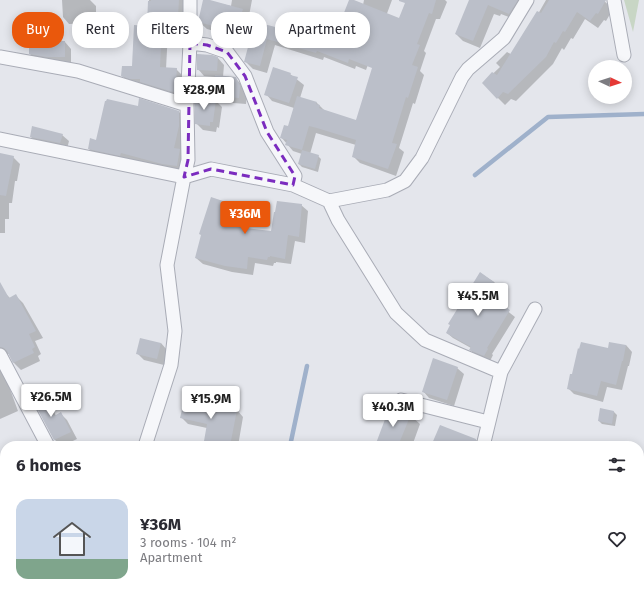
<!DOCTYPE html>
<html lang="en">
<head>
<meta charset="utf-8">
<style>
	:root { --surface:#fff; --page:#f2f2f3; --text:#2b2b33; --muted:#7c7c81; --line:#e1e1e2; --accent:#ea580c }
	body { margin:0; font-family:"Fira Sans",sans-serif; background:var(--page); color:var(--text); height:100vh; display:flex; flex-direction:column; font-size:15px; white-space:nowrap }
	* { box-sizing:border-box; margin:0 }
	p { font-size:13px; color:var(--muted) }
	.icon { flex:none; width:22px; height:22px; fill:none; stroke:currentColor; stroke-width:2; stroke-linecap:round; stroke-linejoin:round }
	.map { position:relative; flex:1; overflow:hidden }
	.panel { position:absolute; left:0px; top:441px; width:644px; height:156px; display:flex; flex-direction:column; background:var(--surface); border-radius:16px 16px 0 0; box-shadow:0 2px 10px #0003 }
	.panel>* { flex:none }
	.guide { position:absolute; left:12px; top:12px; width:400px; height:36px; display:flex; gap:8px }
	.needle { width:26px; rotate:94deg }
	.tools { position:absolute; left:588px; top:60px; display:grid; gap:8px }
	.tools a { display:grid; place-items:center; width:44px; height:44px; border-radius:50%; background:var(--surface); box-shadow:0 2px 10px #0003; font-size:20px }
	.price { position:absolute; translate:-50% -34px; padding:0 9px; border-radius:4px; background:#fff; color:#222; font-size:13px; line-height:26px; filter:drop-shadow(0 1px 2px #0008) }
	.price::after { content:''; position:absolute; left:50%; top:24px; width:12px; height:9px; margin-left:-6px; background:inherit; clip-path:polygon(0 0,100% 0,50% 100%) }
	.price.current { background:var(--accent); color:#fff }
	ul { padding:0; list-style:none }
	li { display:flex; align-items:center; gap:12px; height:100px; padding:0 16px }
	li+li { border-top:1px solid var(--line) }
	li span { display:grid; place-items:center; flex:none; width:112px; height:80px; border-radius:12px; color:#555 }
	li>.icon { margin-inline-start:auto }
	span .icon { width:48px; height:48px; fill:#fffc; stroke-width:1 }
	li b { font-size:17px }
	h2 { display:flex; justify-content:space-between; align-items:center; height:48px; padding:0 16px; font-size:17px }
	.pill { padding:0 14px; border-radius:16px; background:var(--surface); box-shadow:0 2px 10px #0003; font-size:14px; line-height:36px }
	.pill.current { background:var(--accent); color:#fff }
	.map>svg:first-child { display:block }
	.green { fill:#c8d6c5 }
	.shadow { fill:#0003 }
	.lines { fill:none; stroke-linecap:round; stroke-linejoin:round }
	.stream { stroke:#9fb1cb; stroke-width:4.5 }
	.building { fill:#bbbfc9 }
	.street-casing { stroke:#a9acb6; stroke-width:15 }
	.street { stroke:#f6f7fa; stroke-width:13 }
	.marked { fill:none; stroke:#7b2cbf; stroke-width:3; stroke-dasharray:8 5; stroke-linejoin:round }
</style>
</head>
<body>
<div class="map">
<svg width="644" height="597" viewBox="0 0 644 597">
	<rect width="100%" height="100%" fill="#e4e6ec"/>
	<!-- green -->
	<path class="green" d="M624 0H639L633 32Z"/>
	<!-- shadow -->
	<path class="shadow" d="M62 0H90L96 6V23L69 24 63 17Z
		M149 0H184V22H181V31H168L166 69H176L183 76 186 100 129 82 122 76 133 68 148 27Z
		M204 0 231 6 232 0H252L248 21 283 30H338L350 0 363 5 364 0H392L366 70 356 66 355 69 324 57 323 60 275 45 267 73 253 69 246 62 250 41 207 29 199 22Z
		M407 0H445L447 2 440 19H436L424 51 426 53 420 71 424 75 415 104 413 103 399 148 404 152 396 176 360 163 353 156 356 145 316 133 310 154 318 156 321 159 318 172 302 167 299 164 302 154 293 151 281 137 288 128 294 108 272 101 266 94 290 74 304 85 300 98 317 103 325 111 356 121 377 79Z
		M470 0H531L517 20 501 14 500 16 494 14 480 48 463 41 456 34Z
		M546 0H603L613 9 606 21 604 20 598 28 585 19 573 39 571 38 564 50 562 48 553 64 516 101 511 99 505 105 483 83 500 67 496 63 507 52 514 56Z
		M65 42 71 49V63L37 60 30 54Z
		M218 58 224 65 223 77 235 78 242 85 247 94 246 104 221 102 215 96 216 77 204 76 198 69Z
		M196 97 216 101 222 107 219 128 217 127 216 132 203 130 196 123Z
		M139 107 179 112 185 118V133L181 152 186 157 183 172 95 155 89 149Z
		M62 135 69 141 67 149 37 143 31 137Z
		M0 154 13 157 20 164 17 181H15L12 203H9V219H5V233H0Z
		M232 205 247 217 244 229 272 232 301 205 308 211 305 243 295 241 291 264 276 262V263H274L273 266 255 263 253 275 232 272 203 264 196 258Z
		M480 273 494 282 500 288 492 299 515 317 492 354 493 355 490 361 476 355 470 350 471 348 453 338 447 333Z
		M5 293 11 299 16 296 23 303 43 338 35 341 41 354 38 356 40 361 21 370 14 363 9 354H7L0 358V294Z
		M161 343 167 350 164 365 144 360 137 353Z
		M626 345 632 352 629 366H628L622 390 607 387 603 402 574 394 568 388 609 350Z
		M0 367 6 378 18 411 0 419Z
		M457 368 464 374 454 406 429 398 423 391Z
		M42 395 49 401 56 416 61 414 67 420 77 439 62 446 55 440 33 399Z
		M204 402 207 405 237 410 243 417 238 446H211L205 440 207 428 188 424 182 418Z
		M601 410 614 412 617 415 615 426 602 424 599 421Z
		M410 415 420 424 412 446H376Z
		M476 440 482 446H432Z
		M173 592H183L196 597H171Z
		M255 592H291L290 597H254Z
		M488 592H546V594H552L554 597H488Z"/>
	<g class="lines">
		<!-- stream -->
		<path class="stream" d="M475 175 548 117 644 114
			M290 446 307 366
			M165 592 178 597
			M87 597 95 592
			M230 597 233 592"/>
	</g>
	<!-- building -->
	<path class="building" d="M151 0H179L178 17 175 16V24L162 25 160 67 177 68 176 82H180V94L140 82V79H129L121 76 122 66H132L134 25 147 26 148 1H151Z
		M203 0H210L243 9 240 18 283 29 288 12 338 28 349 0H354L399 18 405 3 399 1V0H436L432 14 429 13 417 44 420 45 412 65 418 67 408 98 406 97 392 143 397 144 388 169 352 157 356 140 317 128 309 126 302 150 285 145 287 140 280 138 284 125 288 126 297 96 317 102 316 104 320 105 319 108 356 120 372 68 349 59 348 63 317 51 316 53 267 39 260 66 244 62 251 36 198 22Z
		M469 0H518L509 14 488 5 473 41 455 34Z
		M549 0H606L598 14 596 13 590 21 577 12 565 32 563 31 556 43 554 42 546 57 508 94 503 92 497 99 482 83 492 72 497 75 537 11 541 13Z
		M29 41H65V57H46L29 54Z
		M197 54 212 55 218 57 217 71 197 70Z
		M273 67 291 73 290 75 298 77 289 103 264 95Z
		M215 75 236 77 240 86 239 98 214 96Z
		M195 96 216 100 213 122H210V126L195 124Z
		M139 98 179 111V126L174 148 180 149 177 166 162 164 121 153 120 156 88 149 90 138 96 140 105 101H106L107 99 138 106Z
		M32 126 63 134 60 143 30 137Z
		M302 150 319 155 315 169 298 164Z
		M0 153 14 156 6 196 0 195Z
		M211 197 232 204 231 207 241 210 236 227 271 231 274 212H275L277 201 302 204 299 237 288 235 285 259 270 256V257H268L267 260 248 257 247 269 225 266 195 258 201 235 199 234Z
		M480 272 494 282 486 294 510 310 487 348 488 349 484 356 469 350 471 347 446 333 450 325 448 324Z
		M0 282 9 298 16 294 36 331 29 334 35 347 32 349 34 353 13 363 7 351 4 348 0 347Z
		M140 338 161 343 157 359 136 354Z
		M581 342 608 348 609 342 626 345 623 361H622L616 385 601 381 597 396 567 389 570 374H572L578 348 579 349Z
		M433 358 458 367 447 400 422 392Z
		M43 393 54 416 61 412 71 432 54 440 32 399Z
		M185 397 204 401V403L237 410 230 446 204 441 207 424 180 418Z
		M390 406 411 414 398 446H375Z
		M600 408 614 411 612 424 598 421Z
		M440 425 476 439 475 446H431Z"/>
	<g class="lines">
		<!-- street casing -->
		<g class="street-casing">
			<path id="street" d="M614 0 624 55
				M190 43 207 45 227 52 245 76 267 132 295 176 293 185
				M0 57 78 71 187 105
				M0 139 184 177 211 169 293 185 329 201 387 190 405 181 422 158 462 77 468 69 504 38 527 0
				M329 201 338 220 396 313 425 340 501 372 483 446
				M0 355 48 446
				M501 372 535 309
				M401 400 488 422
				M145 446 171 365 175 331 167 265 184 177 188 160 187 105 190 43V0
				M0 574 5 573
				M125 592 128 597
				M289 597 292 592
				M428 597 430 592"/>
		</g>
		<!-- street -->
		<use href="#street" class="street"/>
	</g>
	<!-- marked area -->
	<path class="marked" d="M190 43 207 45 227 52 245 76 267 132 295 176 293 185 211 169 184 177 188 160Z"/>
</svg>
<div class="tools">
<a><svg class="needle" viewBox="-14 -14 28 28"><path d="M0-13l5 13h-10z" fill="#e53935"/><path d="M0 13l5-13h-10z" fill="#7c7c81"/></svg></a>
</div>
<b class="price" style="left:204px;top:111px">¥28.9M</b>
<b class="price current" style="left:245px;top:235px">¥36M</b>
<b class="price" style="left:478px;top:317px">¥45.5M</b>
<b class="price" style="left:51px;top:418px">¥26.5M</b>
<b class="price" style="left:211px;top:420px">¥15.9M</b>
<b class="price" style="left:393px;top:428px">¥40.3M</b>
<div class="guide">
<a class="pill current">Buy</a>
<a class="pill">Rent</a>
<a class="pill">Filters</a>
<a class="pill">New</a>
<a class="pill">Apartment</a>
</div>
<section class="panel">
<h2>6 homes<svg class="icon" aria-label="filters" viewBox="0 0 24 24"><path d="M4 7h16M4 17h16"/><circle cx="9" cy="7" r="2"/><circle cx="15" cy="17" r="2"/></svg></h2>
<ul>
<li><span style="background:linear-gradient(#c9d6e8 75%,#7fa58c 0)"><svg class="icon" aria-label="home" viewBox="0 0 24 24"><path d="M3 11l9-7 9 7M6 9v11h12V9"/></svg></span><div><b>¥36M</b><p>3 rooms · 104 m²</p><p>Apartment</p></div><svg class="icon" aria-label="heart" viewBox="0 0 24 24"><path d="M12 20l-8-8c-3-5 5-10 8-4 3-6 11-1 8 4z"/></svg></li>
</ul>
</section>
</div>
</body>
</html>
